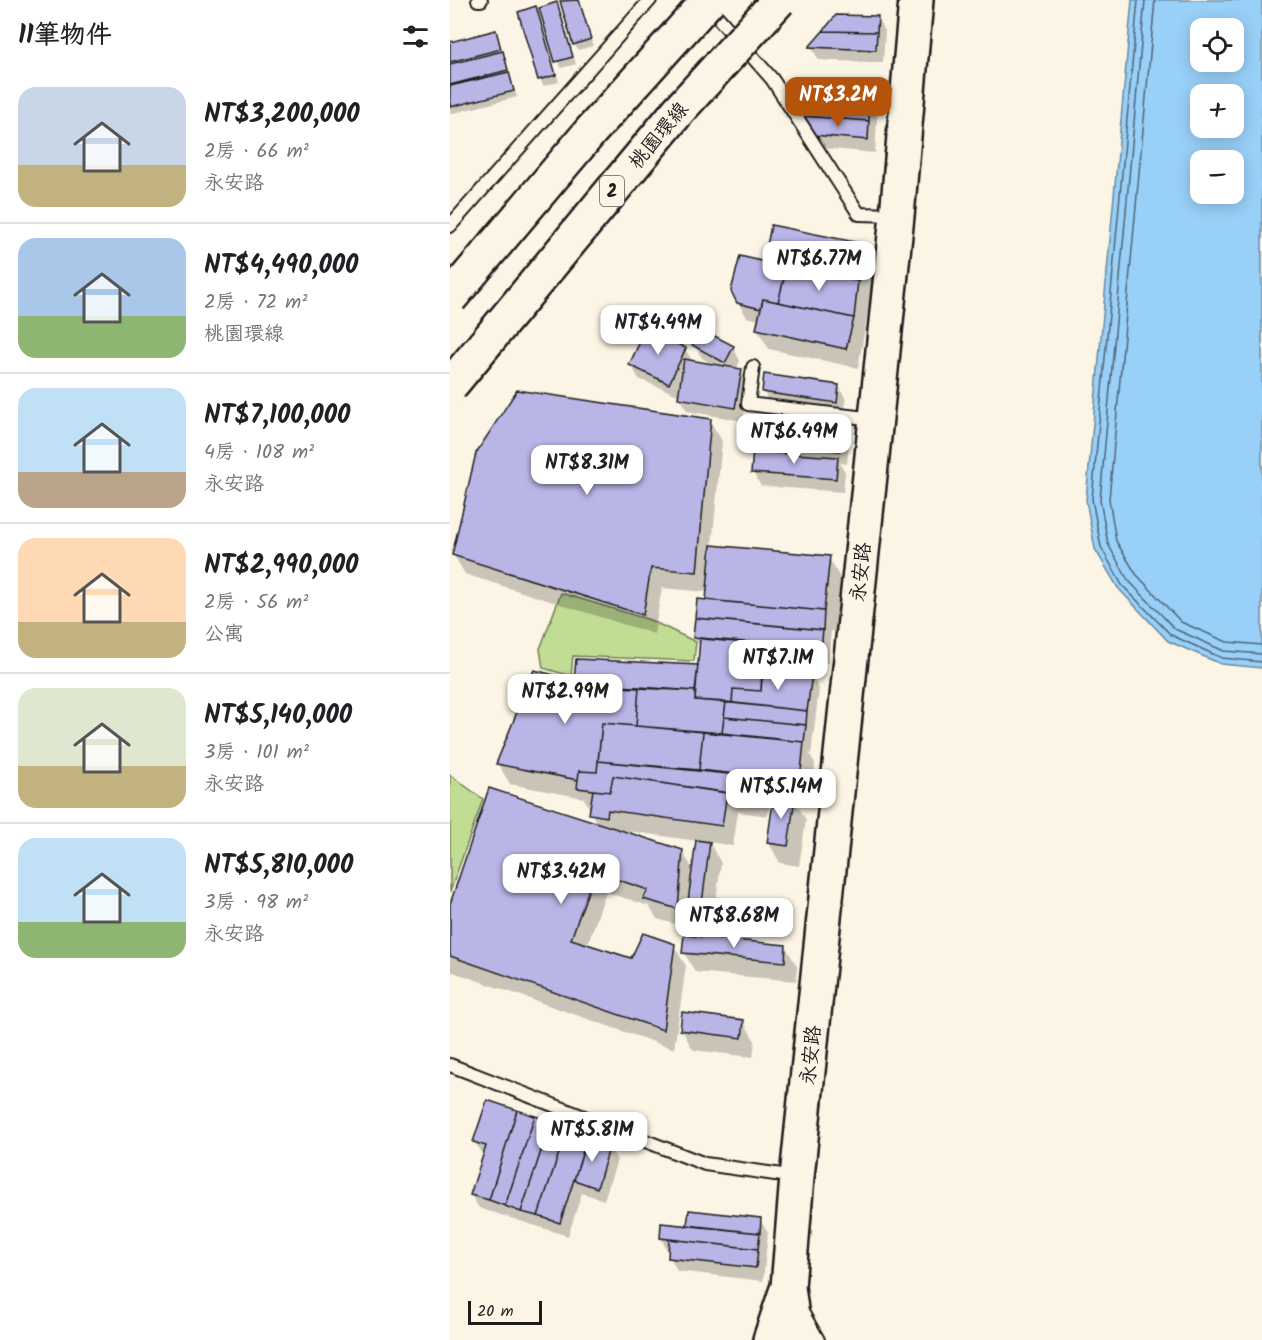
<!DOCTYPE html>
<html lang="zh-TW">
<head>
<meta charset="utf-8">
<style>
	:root { --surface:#fff; --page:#f2f2f2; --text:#202124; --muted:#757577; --line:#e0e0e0; --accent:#b45309 }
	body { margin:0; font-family:Kalam,"LXGW WenKai TC",sans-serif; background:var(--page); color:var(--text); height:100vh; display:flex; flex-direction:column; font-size:22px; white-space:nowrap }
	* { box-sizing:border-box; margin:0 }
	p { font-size:20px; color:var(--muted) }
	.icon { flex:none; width:33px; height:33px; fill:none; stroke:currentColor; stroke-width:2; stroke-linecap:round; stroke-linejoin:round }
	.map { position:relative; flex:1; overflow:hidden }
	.side { display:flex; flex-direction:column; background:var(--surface); width:450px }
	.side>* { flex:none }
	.tools { position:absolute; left:740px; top:18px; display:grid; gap:12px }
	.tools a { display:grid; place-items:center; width:54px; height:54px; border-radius:12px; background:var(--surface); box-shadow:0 3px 15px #0003; font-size:30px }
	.scale { position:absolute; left:18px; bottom:15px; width:74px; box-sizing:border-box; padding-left:6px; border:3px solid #1c1c1c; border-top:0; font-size:16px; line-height:21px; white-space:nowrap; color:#1c1c1c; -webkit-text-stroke:4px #fcf5e5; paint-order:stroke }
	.price { position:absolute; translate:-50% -51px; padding:0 14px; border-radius:12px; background:#fff; color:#222; font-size:20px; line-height:39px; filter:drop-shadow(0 2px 3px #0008) }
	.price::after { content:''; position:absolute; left:50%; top:36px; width:18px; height:14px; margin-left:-9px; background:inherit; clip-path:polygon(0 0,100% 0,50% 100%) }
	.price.on { background:var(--accent); color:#fff }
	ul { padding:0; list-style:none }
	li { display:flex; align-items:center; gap:18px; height:150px; padding:0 18px }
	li+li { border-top:2px solid var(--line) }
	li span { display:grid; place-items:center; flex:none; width:168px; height:120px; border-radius:18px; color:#555 }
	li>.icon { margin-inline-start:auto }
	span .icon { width:72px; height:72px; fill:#fffc; stroke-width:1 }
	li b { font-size:26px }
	h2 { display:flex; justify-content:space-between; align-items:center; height:72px; padding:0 18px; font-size:26px }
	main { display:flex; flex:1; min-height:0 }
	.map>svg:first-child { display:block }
	.green { fill:#c1dd94; stroke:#6e7c58; stroke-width:1.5 }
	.water { fill:#99d0f8; stroke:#6788a0; stroke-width:1.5; fill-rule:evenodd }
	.shadow { fill:#0003; fill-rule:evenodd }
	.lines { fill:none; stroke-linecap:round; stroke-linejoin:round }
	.shore { stroke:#4e6474; stroke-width:1.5 }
	.building { fill:#b9b5e6; stroke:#1c1c1c; stroke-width:1.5 }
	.service-casing { stroke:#1c1c1c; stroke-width:16 }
	.secondary-casing { stroke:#1c1c1c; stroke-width:38 }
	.service { stroke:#fcf5e5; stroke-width:12 }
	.secondary { stroke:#fcf5e5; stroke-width:33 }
	.motorway-bridge-casing { stroke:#1c1c1c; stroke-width:38; stroke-linecap:butt }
	.motorway-bridge { stroke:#fcf5e5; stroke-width:33 }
	.labels { text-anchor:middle; stroke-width:5; stroke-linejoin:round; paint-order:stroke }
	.shield { fill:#fcf5e5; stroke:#5f5d58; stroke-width:1.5 }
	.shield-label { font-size:18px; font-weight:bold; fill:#1c1c1c }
	.street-label { font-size:20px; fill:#1c1c1c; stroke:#fcf5e5 }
</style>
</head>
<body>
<main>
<section class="side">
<h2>11筆物件<svg class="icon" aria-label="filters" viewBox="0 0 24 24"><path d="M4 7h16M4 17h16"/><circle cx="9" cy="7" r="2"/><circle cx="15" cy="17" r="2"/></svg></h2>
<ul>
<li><span style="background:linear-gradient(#c9d6e8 65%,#c2b280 0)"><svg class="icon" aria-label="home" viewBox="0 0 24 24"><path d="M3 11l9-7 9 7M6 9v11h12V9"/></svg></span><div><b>NT$3,200,000</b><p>2房 · 66 m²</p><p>永安路</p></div></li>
<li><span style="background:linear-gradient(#a9c7e8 65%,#8fb573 0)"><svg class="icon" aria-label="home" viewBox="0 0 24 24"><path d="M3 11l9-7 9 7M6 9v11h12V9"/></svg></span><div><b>NT$4,490,000</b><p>2房 · 72 m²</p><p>桃園環線</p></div></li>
<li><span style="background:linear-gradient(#bfe0f5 70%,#b9a48a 0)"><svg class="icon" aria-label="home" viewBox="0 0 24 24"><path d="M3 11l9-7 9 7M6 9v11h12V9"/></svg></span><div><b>NT$7,100,000</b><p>4房 · 108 m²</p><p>永安路</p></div></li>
<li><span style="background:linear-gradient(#ffd9b3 70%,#c2b280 0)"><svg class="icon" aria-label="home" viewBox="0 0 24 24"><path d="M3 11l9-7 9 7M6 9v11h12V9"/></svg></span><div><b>NT$2,990,000</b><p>2房 · 56 m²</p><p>公寓</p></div></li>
<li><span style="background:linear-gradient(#dfe7d0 65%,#c2b280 0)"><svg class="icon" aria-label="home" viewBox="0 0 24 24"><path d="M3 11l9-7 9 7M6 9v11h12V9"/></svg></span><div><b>NT$5,140,000</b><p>3房 · 101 m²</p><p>永安路</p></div></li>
<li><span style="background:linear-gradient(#bfe0f5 70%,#8fb573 0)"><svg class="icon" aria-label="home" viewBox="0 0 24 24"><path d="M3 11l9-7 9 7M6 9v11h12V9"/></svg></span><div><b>NT$5,810,000</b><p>3房 · 98 m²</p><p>永安路</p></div></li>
</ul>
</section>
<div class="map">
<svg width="812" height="1340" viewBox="0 0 812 1340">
	<rect width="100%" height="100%" fill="#fcf5e5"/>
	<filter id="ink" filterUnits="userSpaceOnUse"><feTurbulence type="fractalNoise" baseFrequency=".0167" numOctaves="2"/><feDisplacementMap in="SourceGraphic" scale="12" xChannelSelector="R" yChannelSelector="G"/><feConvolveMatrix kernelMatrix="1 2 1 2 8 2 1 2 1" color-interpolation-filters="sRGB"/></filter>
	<g filter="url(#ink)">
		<!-- green -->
		<path class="green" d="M111 593 200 620 246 642 244 661 123 656 121 676 93 668 90 649Z
			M0 775 33 799 0 892Z"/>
		<!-- water -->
		<path class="water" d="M682 0H812V668L771 664 718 641 668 588 645 549 636 500ZM750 28H783V62H750ZM750 94H783V128H750ZM750 160H783V194H750Z"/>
		<!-- shadow -->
		<path class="shadow" d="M119 0H128L131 4 143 46 128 50 124 44 112 2Z
			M106 4 126 64 111 68 91 9Z
			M85 8 109 82 93 86 69 13Z
			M427 18 435 31 433 63 369 60 361 47Z
			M45 31 67 97 0 114V43Z
			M420 89 428 103 425 153 372 148 345 98Z
			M414 245 426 265 408 368 319 349 307 329 309 320 297 317 288 303 315 263Z
			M244 345 283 347 290 361 286 370 291 371 299 384 293 421 237 411 228 395 189 379 181 365 235 349 243 362 265 366 252 358Z
			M389 386 396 400 394 416 321 405 313 391Z
			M260 421 272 441 262 546 379 558 390 578 385 631H381L378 663 321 657 326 666 325 672 361 675 369 689 361 754 359 753 365 763 361 801 344 799 356 820 349 866 330 863 319 843 325 797H320L318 816 288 812 283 846 259 842 271 863 262 930 250 929 241 912 239 928 207 919 199 906 156 892 137 946 181 960 224 946 236 966 224 1049 0 971V908L147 824 134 798 60 784 48 764 125 682 249 667 250 647 245 638 259 602 258 592 212 588 204 634 15 574 3 554ZM171 830 247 841 244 871 232 851Z
			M391 432 399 445 397 464 390 463 395 472 393 492 311 486 303 473 343 455 341 451 308 448 300 434Z
			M335 946 347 966 346 981 245 972 234 952Z
			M293 1021 305 1041 303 1057 243 1050 232 1030Z
			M138 1134 143 1141 159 1146 167 1160 154 1200 132 1193 118 1236 29 1208 21 1195 34 1156 25 1142Z
			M240 1212 310 1220 318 1233 313 1281 227 1271 211 1238 239 1227Z"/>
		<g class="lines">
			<!-- shore -->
			<path class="shore" d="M688 0 642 499 651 547 672 585 721 635 772 658 812 662
				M695 0 650 500 658 544 678 580 725 629 774 651 812 654
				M705 0 659 499 666 541 686 574 731 622 777 642 812 645"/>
		</g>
		<!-- building -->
		<path class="building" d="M129 0 141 39 123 45 110 1Z
			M107 2 123 57 105 62 89 8Z
			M86 6 106 75 88 80 68 12Z
			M386 15 428 16 427 32 373 31Z
			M46 30 51 49 0 62V42Z
			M373 31 427 32 426 50 359 47Z
			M53 51 58 70 0 85V64Z
			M59 72 64 91 0 107V86Z
			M344 83 421 88 420 104 343 99Z
			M353 99 420 104 419 121 352 116Z
			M352 116 419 121 418 140 363 135Z
			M321 225 415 244 408 281 314 262Z
			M290 256 337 267 328 302 313 299 311 309 287 303 281 291Z
			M337 267 408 281 404 318 328 302Z
			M313 299 404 318 396 349 306 329Z
			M196 329 236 348 219 384 179 365Z
			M251 329 284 346 275 363 242 345Z
			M234 359 292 369 285 408 228 398Z
			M314 374 389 385 387 403 312 392Z
			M67 390 261 419 247 572 201 568 193 615 2 555 26 453Z
			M300 420 392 430 390 451 336 445V438L298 434Z
			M303 451 388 457 386 479 301 473Z
			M261 545 380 556 374 611 256 600Z
			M247 599 374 611 373 630 245 618Z
			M245 618 373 630 371 650 243 638Z
			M250 638 315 644 311 691 283 689 282 703 245 700Z
			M126 659 248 665 245 691 149 686 124 680Z
			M312 669 362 674 357 711 282 703 283 689 311 691Z
			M84 670 149 686 189 687 186 726 152 723 147 772 129 771 128 780 46 764Z
			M189 687 245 691V700L276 702 272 733 186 726Z
			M276 702 357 711 356 725 274 717Z
			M274 717 356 725 354 742 272 733Z
			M152 723 253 732 249 770 148 761Z
			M253 732 354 742 350 781 249 770Z
			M148 761 309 777 308 797 163 776 160 792 127 788 129 771 147 772Z
			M163 776 277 793 272 826 158 810 157 817 139 814 143 790 160 792Z
			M39 788 233 850 228 909 193 899 198 890 145 872 121 939 181 958 193 933 225 944 213 1030 0 956V904Z
			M324 795 345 798 338 846 317 843Z
			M246 840 260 842 251 911 237 909Z
			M234 935 336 945 335 962 232 953Z
			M232 1012 294 1020 292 1038 230 1030Z
			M37 1100 67 1110 39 1200 20 1195 36 1146 23 1142Z
			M67 1110 85 1116 55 1206 39 1200Z
			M85 1116 101 1121 71 1212 55 1206Z
			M101 1121 118 1126 88 1216 71 1212Z
			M118 1126 139 1133 110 1223 88 1216Z
			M137 1138 160 1145 147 1188 124 1180Z
			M239 1210 311 1218 310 1233 237 1225Z
			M211 1223 310 1233 308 1249 210 1238Z
			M219 1239 308 1249 306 1268 218 1258Z"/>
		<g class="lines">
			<!-- service casing -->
			<g class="service-casing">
				<path id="service" d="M28 0H31
					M257 5 322 79 409 214 445 215
					M0 226 200 0
					M303 367 298 404 424 419
					M0 1065 255 1164 346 1177
					M352 1312 368 1340"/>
			</g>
			<!-- secondary casing -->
			<g class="secondary-casing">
				<path id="secondary" d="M320 1340 336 1292
					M345 1340 338 1287 347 1177 447 216 466 0"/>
			</g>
			<!-- service -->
			<use href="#service" class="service"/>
			<!-- secondary -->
			<use href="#secondary" class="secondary"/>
			<!-- motorway-bridge casing -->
			<g class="motorway-bridge-casing">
				<path id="motorway-bridge" d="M0 298 141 131 259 0
					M0 386 229 110 329 0"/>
			</g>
			<!-- motorway-bridge -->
			<use href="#motorway-bridge" class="motorway-bridge"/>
		</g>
	</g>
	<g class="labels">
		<!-- shield labels -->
		<rect class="shield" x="150" y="176" width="24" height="30" rx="4.5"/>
		<g class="shield-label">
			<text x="162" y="197">2</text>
		</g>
		<!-- street labels -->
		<g class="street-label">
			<text transform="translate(208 135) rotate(-50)" y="7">桃園環線</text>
			<text transform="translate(410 572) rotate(-84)" y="7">永安路</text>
			<text transform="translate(360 1055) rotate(-84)" y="7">永安路</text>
		</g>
	</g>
</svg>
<div class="tools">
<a><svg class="icon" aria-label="locate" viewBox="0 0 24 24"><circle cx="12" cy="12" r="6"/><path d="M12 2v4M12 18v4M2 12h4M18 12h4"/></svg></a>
<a>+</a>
<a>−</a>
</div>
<div class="scale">20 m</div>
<b class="price on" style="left:388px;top:128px">NT$3.2M</b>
<b class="price" style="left:369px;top:292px">NT$6.77M</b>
<b class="price" style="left:208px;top:356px">NT$4.49M</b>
<b class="price" style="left:344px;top:465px">NT$6.49M</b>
<b class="price" style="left:137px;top:496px">NT$8.31M</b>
<b class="price" style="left:328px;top:691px">NT$7.1M</b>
<b class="price" style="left:115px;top:725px">NT$2.99M</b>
<b class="price" style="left:331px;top:820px">NT$5.14M</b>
<b class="price" style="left:111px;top:905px">NT$3.42M</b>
<b class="price" style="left:284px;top:949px">NT$8.68M</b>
<b class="price" style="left:142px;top:1163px">NT$5.81M</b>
</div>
</main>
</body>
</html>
